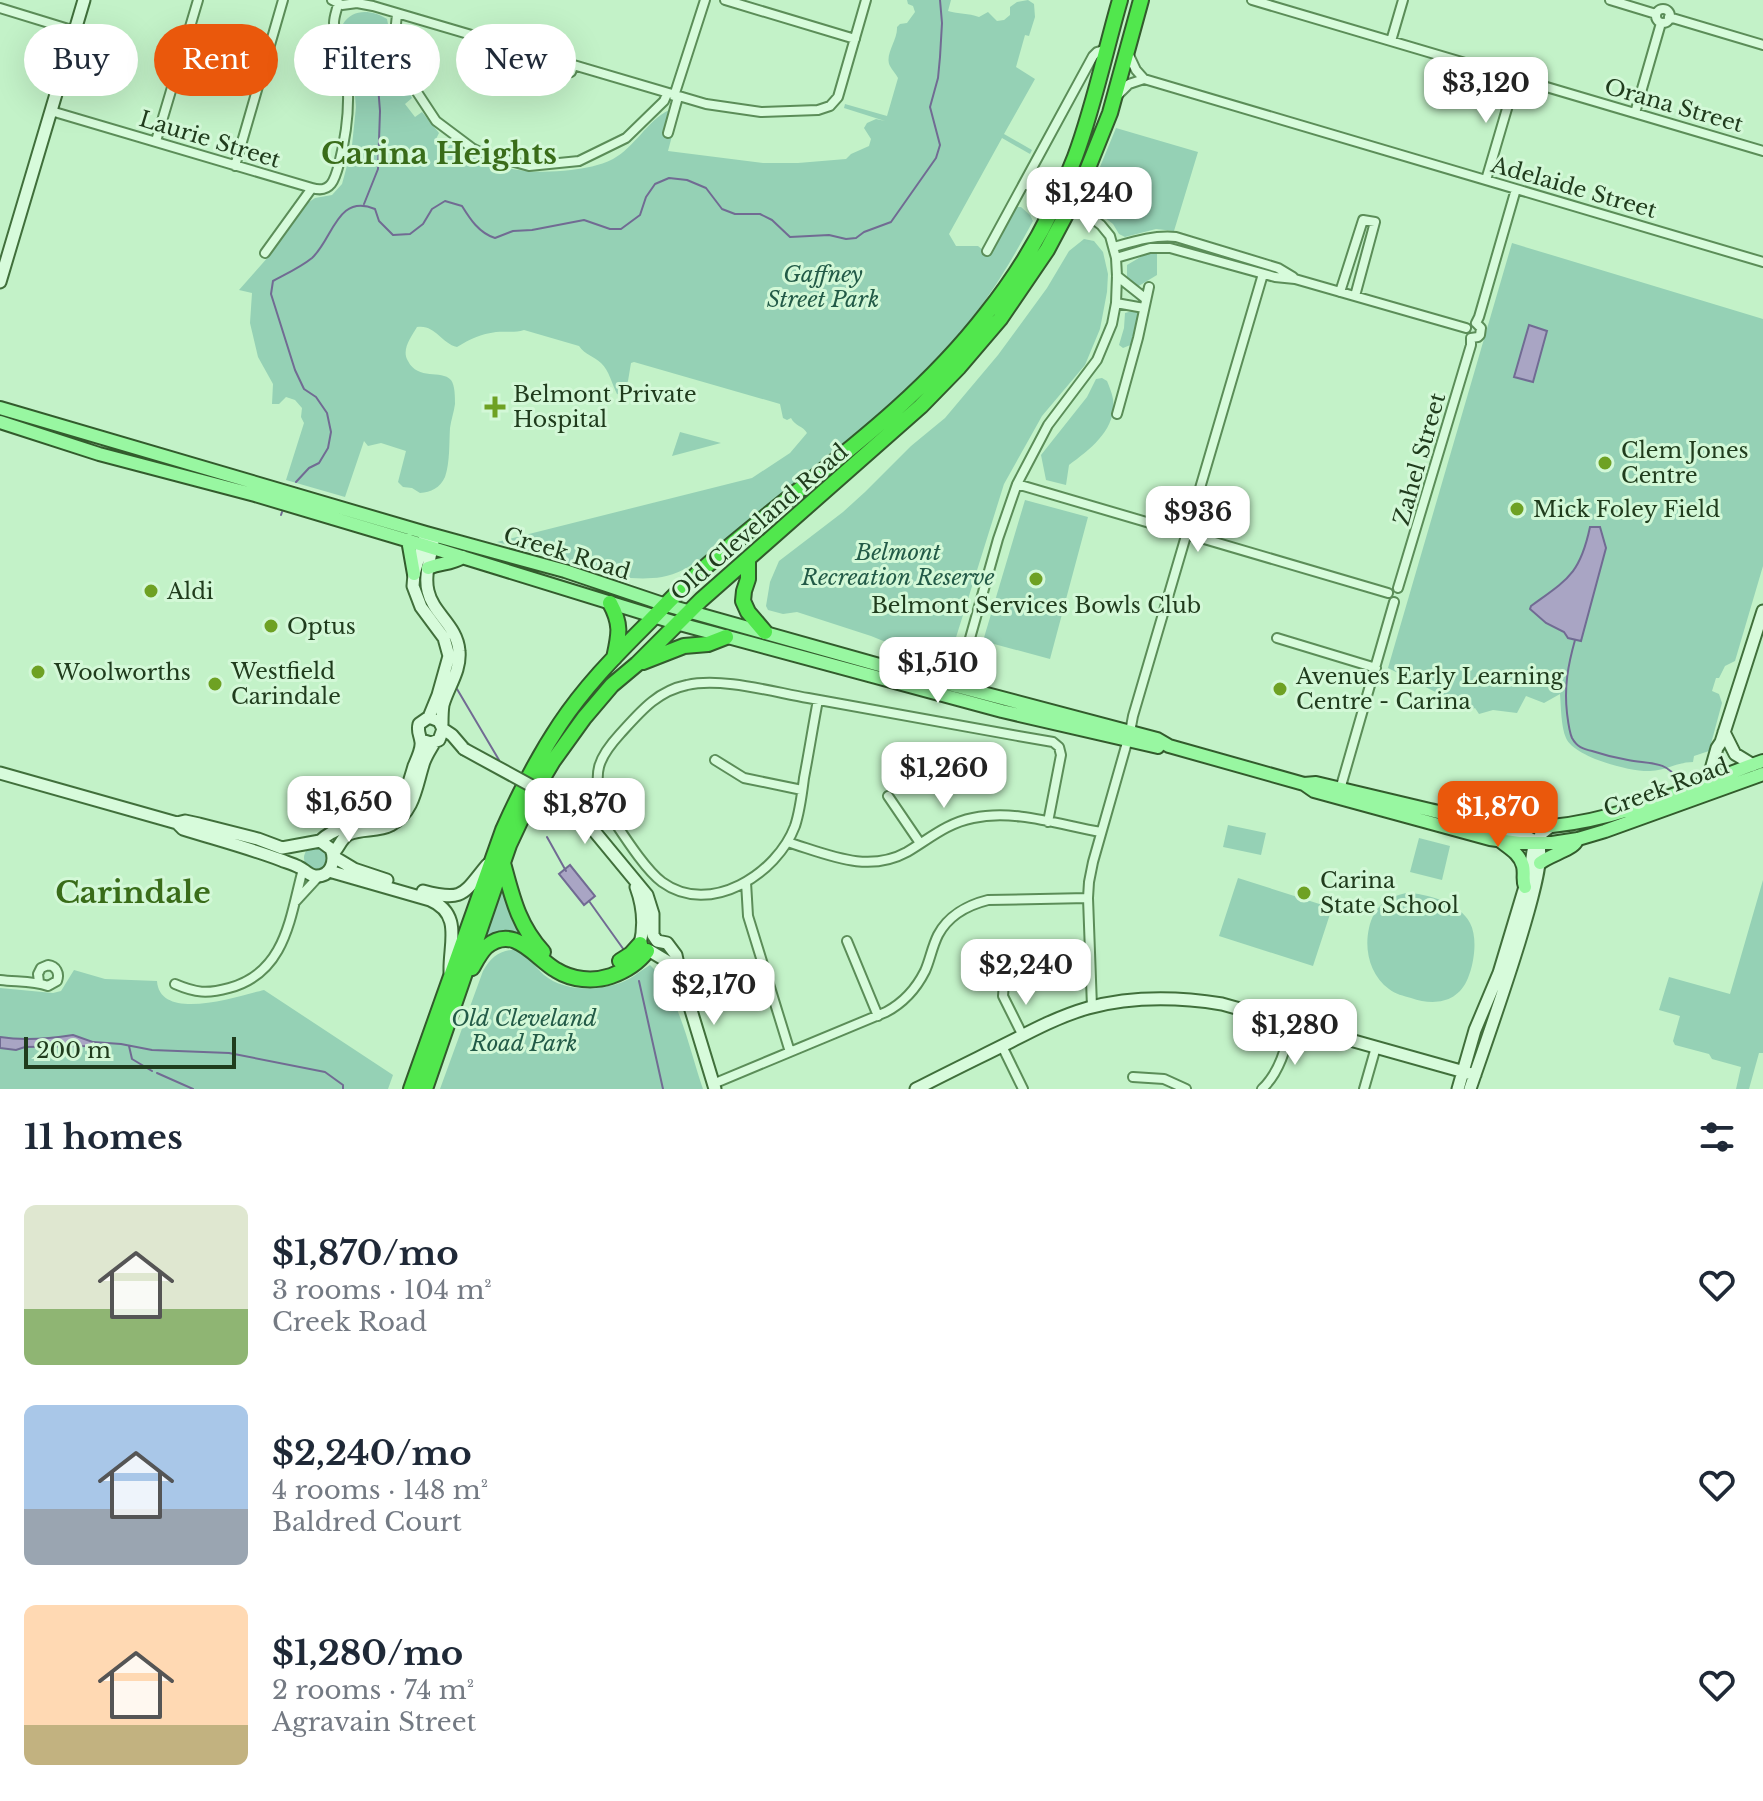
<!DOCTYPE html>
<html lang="en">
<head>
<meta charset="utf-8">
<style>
	:root { --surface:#fff; --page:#f2f2f3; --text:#1f2937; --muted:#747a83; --accent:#ea580c }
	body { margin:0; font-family:"Libre Baskerville",serif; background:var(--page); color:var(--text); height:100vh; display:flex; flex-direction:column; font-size:30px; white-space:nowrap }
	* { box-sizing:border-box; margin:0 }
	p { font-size:26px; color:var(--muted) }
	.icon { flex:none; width:44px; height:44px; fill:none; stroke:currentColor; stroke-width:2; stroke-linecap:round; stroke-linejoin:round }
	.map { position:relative; height:1089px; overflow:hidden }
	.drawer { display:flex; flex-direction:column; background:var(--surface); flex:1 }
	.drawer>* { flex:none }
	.guide { position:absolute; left:24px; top:24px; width:800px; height:72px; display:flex; gap:16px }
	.scale { position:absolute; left:24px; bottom:20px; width:212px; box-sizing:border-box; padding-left:8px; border:4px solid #203c1d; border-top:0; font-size:22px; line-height:28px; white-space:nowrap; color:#203c1d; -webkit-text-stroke:6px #d3f8d7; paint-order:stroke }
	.price { position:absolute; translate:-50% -68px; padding:0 18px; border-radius:16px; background:#fff; color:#222; font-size:26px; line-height:52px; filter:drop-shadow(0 2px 4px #0008) }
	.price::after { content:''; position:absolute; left:50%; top:48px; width:24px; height:18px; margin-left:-12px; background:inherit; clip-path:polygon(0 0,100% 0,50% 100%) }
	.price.selected { background:var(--accent); color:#fff }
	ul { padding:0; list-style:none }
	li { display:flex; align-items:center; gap:24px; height:200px; padding:0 24px }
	li span { display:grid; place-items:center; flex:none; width:224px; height:160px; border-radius:12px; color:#555 }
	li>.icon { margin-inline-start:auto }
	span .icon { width:96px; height:96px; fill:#fffc; stroke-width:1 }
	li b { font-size:34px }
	h2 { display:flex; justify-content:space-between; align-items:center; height:96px; padding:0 24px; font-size:34px }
	.chip { padding:0 28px; border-radius:36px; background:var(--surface); box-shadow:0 8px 32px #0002; font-size:28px; line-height:72px }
	.chip.selected { background:var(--accent); color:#fff }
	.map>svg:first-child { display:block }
	.green { fill:#95d1b5 }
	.water { fill:#a9a5c4; stroke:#716b93; stroke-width:2 }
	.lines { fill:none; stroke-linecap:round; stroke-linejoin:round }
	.stream { stroke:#716b93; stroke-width:2 }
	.street-casing { stroke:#5b8d58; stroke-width:12 }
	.secondary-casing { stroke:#406f3b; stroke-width:15 }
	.primary-casing { stroke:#325b2c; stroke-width:16 }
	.highway-casing { stroke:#325b2c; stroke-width:18 }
	.street { stroke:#d7fbdb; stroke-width:8 }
	.secondary { stroke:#d7fbdb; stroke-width:11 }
	.primary { stroke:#98f7a1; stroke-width:12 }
	.highway { stroke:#51e74d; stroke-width:14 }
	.secondary-bridge-casing { stroke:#406f3b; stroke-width:15; stroke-linecap:butt }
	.secondary-bridge { stroke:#d7fbdb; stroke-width:11 }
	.poi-dot { fill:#6ea123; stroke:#d3f8d7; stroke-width:3 }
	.labels { text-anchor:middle; stroke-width:6; stroke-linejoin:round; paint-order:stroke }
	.street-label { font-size:22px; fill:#203c1d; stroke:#d3f8d7 }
	.park-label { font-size:22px; font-style:italic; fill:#225a47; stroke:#d3f8d7 }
	.poi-label { font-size:22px; fill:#203c1d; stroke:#d3f8d7; text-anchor:start }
	.district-label { font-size:30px; font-weight:bold; fill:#396c19; stroke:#d3f8d7 }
</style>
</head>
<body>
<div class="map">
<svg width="1763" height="1089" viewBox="0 0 1763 1089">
	<rect width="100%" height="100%" fill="#c3f2c8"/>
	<!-- green -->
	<path class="green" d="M907 0H951L948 11C959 14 968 13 979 17L988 12 997 21 1004 20 1010 15V7L1017 2 1028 0 1034 4 1035 17 1029 36 1025 35 1016 67 1035 79 1004 134 1032 150 1030 154 1002 138 949 234 956 246H978L988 254 1015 207H1021L1030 215 1033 221C1013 258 991 296 964 328 899 404 818 469 738 529 715 547 691 572 662 577 623 583 586 569 550 557 533 552 515 547 497 542L752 478 790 453 807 433C803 426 795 426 791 418L787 420 783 418 780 404 634 362 631 363 628 381 621 395 617 394C612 384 609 370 601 363 594 356 585 355 579 346L524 330C515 333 506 331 496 332 481 334 470 339 457 347 441 343 435 324 417 327 411 337 401 350 408 361 418 381 441 369 451 380 455 385 455 397 455 404 454 412 451 420 450 428 449 444 450 462 445 477 440 488 431 492 420 493L412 488 403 487 398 482 406 451 381 443 368 446 364 441 345 497 286 480 304 423 301 417 302 408 295 400 286 397 279 404H272L273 384 258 357 250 323 252 293 239 290 269 256 309 202 315 198 332 195 342 184 348 162 356 163 359 147 352 145 356 107 352 62 343 24C353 8 372 10 387 19L397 70 412 98 405 104 415 117 422 112 439 133 435 141 447 149 452 142C487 170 527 175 571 170 585 168 599 166 613 159 635 147 647 121 669 110L663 133 672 136 668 151 763 163H798L846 159 851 154 869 146 871 139 864 128 867 123 876 119 885 121 844 108 845 104 887 116 898 78C896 74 892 70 890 66 884 55 898 40 897 27L900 24 907 23 915 12 913 6 908 4Z
		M1116 128 1198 152 1174 231 1156 229 1125 237 1119 234 1113 224 1092 208 1089 197 1090 191Z
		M1084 239 1094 241 1103 252 1108 274 1107 292 1100 329 1085 365 1042 416 1004 484 953 647C942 665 933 665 913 660L908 651 871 636 797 612 783 614 768 610 766 606 770 582 779 561 843 512 865 492 911 446 945 418 998 355 1047 288 1069 251Z
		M1512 243 1763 319V566L1735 661 1725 666 1719 678H1716L1712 691 1719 694 1722 703 1709 751 1694 756 1693 762C1677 762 1665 771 1650 771 1630 772 1574 757 1566 738 1561 727 1561 706 1560 694L1544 703 1526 696 1517 713 1493 710 1479 714 1475 708 1471 710 1388 668Z
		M1157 251V275L1137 287 1127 281V265L1149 252Z
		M1132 311 1139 312 1133 344 1123 348 1119 345 1124 328 1125 313Z
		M1102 378 1107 381C1109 386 1112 393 1113 399 1117 429 1091 449 1069 465L1066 485 1046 480 1041 455 1087 397 1096 379Z
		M680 432 721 443 672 456Z
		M1025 500 1088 517 1050 659 983 641Z
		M1228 825 1266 833 1261 855 1223 847Z
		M1419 838 1450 846 1442 880 1410 872Z
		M304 858a12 12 0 1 1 24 0a12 12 0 1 1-24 0Z
		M1238 878 1332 908 1313 966 1219 936Z
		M1763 880V1053H1759L1749 1089H1736L1741 1067 1712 1059 1709 1054 1675 1045 1673 1041 1680 1016 1659 1010 1669 977 1730 994Z
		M504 885 530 939 481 950 500 891Z
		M1406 893C1426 893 1460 903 1470 923 1478 938 1474 964 1468 978 1458 1003 1434 1006 1411 998 1404 996 1395 994 1389 989 1370 975 1364 950 1369 928 1374 907 1385 898 1406 893Z
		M517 949C529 955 534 966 544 975 563 991 595 991 617 984 629 981 640 971 650 965 678 991 690 1052 703 1089H440L483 971C492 956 499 951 517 949Z
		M74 970 105 979 157 981C160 1023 239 996 264 990L393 1075 388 1089H0V988L53 993 61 991Z"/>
	<!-- water -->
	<path class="water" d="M1529 325 1547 331 1533 382 1514 377Z
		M1590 527H1600L1606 548 1581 641 1568 638 1564 632 1546 623 1530 609 1531 606C1568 579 1580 574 1590 527Z
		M570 865 595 896 584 905 559 874Z
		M73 1035 93 1042 88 1046 25 1047 16 1050 0 1048V1037C25 1041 48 1039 73 1035Z"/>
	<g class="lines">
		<!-- stream -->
		<path class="stream" d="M364 204 378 169 380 111 375 48
			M296 482 309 468 319 463 328 448 331 432 327 413 316 397 304 389 295 370 271 294 273 281C286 274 301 267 312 258 333 239 337 193 375 209L379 221 393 235 410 234 423 224 432 209 445 201 462 206C470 219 479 233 495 238L513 231 532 230 584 220 610 229H621L640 215 646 197 655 184 669 178 687 180 706 188 722 209 735 214H760L772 220 790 237 829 235 846 239 856 238 864 232 891 222 936 158 940 145 930 107 938 78 940 57 942 23 940 0
			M281 515 282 512
			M1575 640C1568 665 1564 687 1567 713 1568 721 1569 731 1572 738 1577 747 1583 749 1592 751 1604 755 1616 758 1628 760 1646 764 1668 760 1677 780
			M457 689 499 760
			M547 837 566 871
			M589 901 624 950
			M639 981 663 1089
			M93 1042 121 1044 152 1050 229 1053 325 1072 343 1085V1089
			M129 1046 132 1059 152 1071
			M157 1073 193 1089"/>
		<!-- street casing -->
		<g class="street-casing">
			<path id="street" d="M332 0 342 5 357 3 373 6 706 104 761 112 818 110 830 106 838 97 866 0
				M725 0 855 39
				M1252 0 1763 151
				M1610 0 1656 14
				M0 8 75 31
				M1656 16a7 7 0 1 1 14 0a7 7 0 1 1-14 0Z
				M397 14 396 24 409 80 436 121 472 148 482 153 529 166 579 161 626 138 664 101 667 94
				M1669 17 1763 45
				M488 41 487 47C516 72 530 85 571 72L573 66
				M1391 41 1403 0
				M1128 53 1136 70 1144 79
				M1118 95 1129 84 1144 79 1763 262
				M674 96 705 0
				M51 111 312 188
				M1635 113 1661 23
				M668 133 678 97
				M156 141 198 0
				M235 166 283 0
				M1486 180 1516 78
				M1114 247C1135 241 1154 235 1176 237L1278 268 1293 277
				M987 251 1093 56 1097 52 1107 49
				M265 253 312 188C331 194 335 179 339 164 348 129 352 95 344 59 341 47 334 35 334 23 334 16 337 10 338 4
				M1116 258 1150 248H1170L1275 277 1295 279 1466 328
				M1117 276 1146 299
				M1340 292 1363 220 1375 222 1355 296
				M1116 303 1144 308
				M1476 323 1479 317 1516 189
				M1471 338 1478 337 1480 335 1481 328 1476 323
				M1117 414 1138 338 1149 287
				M1017 484 1388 593
				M1398 588 1471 345V338
				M1277 638 1376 668
				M956 688 998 539 1017 484 1048 425 1097 360 1112 324 1116 303 1117 276 1116 258 1110 236 1101 225 1081 210 1024 183
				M818 700C813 726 809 752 804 778 802 794 800 811 795 826 777 874 710 917 662 882 643 868 618 826 603 805 592 773 598 758 620 734 640 712 657 691 687 685 721 677 773 692 808 698 889 713 971 728 1053 742L1059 747 1061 755 1048 822
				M715 760 744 778 802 790
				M1339 793 1394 602
				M888 796 920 843
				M787 842C827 854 867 874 907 852 929 839 947 823 973 818 1015 809 1060 825 1101 832
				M746 882 748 916 790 1052
				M296 901 319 876
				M847 941 878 1016
				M0 980C17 982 34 981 48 986L57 981C60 973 56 966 48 965L41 968 38 974 39 982
				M1004 983 1003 996 1023 1036
				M175 984C196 993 207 994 229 988 286 973 290 917 303 869
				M1092 1007 1088 898 1089 882 1093 862 1130 732 1133 716 1263 274
				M1002 1046 1023 1089
				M1133 1077 1164 1079 1186 1089
				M713 1084 886 1012C903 1003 916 989 925 971 930 960 932 947 938 935 948 916 968 905 988 900L1088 898
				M1262 1089C1280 1072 1286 1047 1292 1023
				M1364 1089 1376 1047"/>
		</g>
		<!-- secondary casing -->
		<g class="secondary-casing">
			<path id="secondary" d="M0 282 84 0
				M425 537 414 574 413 586 421 607 444 638 449 656 438 695 429 717
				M433 541C431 557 424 575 428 591 433 614 457 625 459 651 461 671 448 687 443 705 442 711 442 718 442 724
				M443 729 452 735 464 749
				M1724 732 1735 754 1753 765
				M0 773 177 823 183 829C215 839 249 848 281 860 286 862 293 864 299 867 304 869 308 875 315 876 331 877 336 861 331 849L320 841 282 848 258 839 199 824 185 821 177 823
				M1706 787 1717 748 1721 742 1763 611
				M552 797 590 826 647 895 653 914V935L657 941
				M320 841C335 827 352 825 372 822 401 817 407 790 414 766 417 759 422 749 421 742 420 734 417 732 419 724L429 717 439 721 443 729 439 740 431 743 421 740
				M333 853C339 848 341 838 349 834 362 828 378 832 391 825 414 812 416 787 423 765 425 757 430 750 434 743
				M334 857 354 869 387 880
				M329 871 430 900C463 914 449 944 450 972
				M636 887C643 906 645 924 640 944L644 950
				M423 891C464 902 463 894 487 865
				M657 941 667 943 676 955 680 974 715 1089
				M650 951 670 963 680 974
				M916 1089C947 1073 978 1058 1010 1042 1035 1029 1060 1016 1088 1008 1132 996 1178 997 1222 1004L1475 1075
				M1458 1089 1475 1030 1499 973 1530 870 1533 851 1541 834 1551 826
				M1470 1089C1481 1056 1549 868 1539 848 1531 832 1516 836 1502 832 1496 830 1491 826 1487 822"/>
		</g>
		<!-- primary casing -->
		<g class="primary-casing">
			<path id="primary" d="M0 408 426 533 565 571 666 605 922 677 1157 739 1169 746 1304 784 1314 791 1490 839 1519 843H1552L1578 839 1605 831 1763 774
				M0 422 99 454 255 495 423 545 676 623 1002 711 1158 747
				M408 540 414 574
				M428 568C442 562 449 565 463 557
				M922 677 933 671 962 666
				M1304 784 1316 783C1354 792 1392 801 1430 810 1470 819 1511 829 1552 826 1625 819 1695 785 1763 761
				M1500 841C1509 848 1520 854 1523 866 1525 874 1522 879 1525 887
				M1540 863C1550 855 1571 850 1576 842"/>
		</g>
		<!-- highway casing -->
		<g class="highway-casing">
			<path id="highway" d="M748 560V579L744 591 743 601 748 612 765 632
				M610 603C622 625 619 635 614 658
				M643 662 684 646 708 644 726 637
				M503 863C512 896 518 925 543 952
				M620 961 631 954 640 944
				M472 968C476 961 480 953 486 947 514 923 535 958 556 970 572 980 593 982 611 976 625 971 638 963 647 951
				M411 1089 503 830C519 794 538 757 560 724 584 688 613 658 643 628 660 611 676 593 695 576 792 489 905 419 986 314 1023 268 1054 212 1075 157 1094 106 1105 52 1120 0
				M425 1089 509 845 531 798 553 761 584 718 612 685 637 664 701 600 921 406 959 367 1000 319 1047 250 1080 188 1110 113 1141 0"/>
		</g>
		<!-- street -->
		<use href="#street" class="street"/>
		<!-- secondary -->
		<use href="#secondary" class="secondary"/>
		<!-- primary -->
		<use href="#primary" class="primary"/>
		<!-- highway -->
		<use href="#highway" class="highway"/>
		<!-- secondary-bridge casing -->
		<g class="secondary-bridge-casing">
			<path id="secondary-bridge" d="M464 749 552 797"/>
		</g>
		<!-- secondary-bridge -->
		<use href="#secondary-bridge" class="secondary-bridge"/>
	</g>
	<!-- markers -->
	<g class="poi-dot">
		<path d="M491 395h8v8h8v8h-8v8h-8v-8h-8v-8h8z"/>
		<circle cx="1605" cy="463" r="8"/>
		<circle cx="1517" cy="509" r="8"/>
		<circle cx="1036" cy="579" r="8"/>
		<circle cx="151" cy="591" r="8"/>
		<circle cx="271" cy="626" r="8"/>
		<circle cx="38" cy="672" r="8"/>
		<circle cx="215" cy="684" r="8"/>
		<circle cx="1280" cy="689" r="8"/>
		<circle cx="1304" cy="893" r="8"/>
	</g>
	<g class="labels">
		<!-- street labels -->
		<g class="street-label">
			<text transform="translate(1674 105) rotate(16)" y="8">Orana Street</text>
			<text transform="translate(210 139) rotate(17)" y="8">Laurie Street</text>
			<text transform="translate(1574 187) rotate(16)" y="8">Adelaide Street</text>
			<text transform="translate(1419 459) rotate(-74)" y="8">Zahel Street</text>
			<text transform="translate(759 522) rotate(-41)" y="8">Old Cleveland Road</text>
			<text transform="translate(567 553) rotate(17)" y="8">Creek Road</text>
			<text transform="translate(1666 787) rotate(-20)" y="8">Creek Road</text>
		</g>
		<!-- park labels -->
		<g class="park-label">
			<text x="823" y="282">Gaffney<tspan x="823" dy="25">Street Park</tspan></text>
			<text x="898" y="560">Belmont<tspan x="898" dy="25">Recreation Reserve</tspan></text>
			<text x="524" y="1026">Old Cleveland<tspan x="524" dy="25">Road Park</tspan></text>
		</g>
		<!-- poi labels -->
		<g class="poi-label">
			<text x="513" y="402">Belmont Private<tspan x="513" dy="25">Hospital</tspan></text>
			<text x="1621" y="458">Clem Jones<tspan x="1621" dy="25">Centre</tspan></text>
			<text x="1533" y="517">Mick Foley Field</text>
			<text x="167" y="599">Aldi</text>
			<text x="1036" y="613" text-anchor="middle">Belmont Services Bowls Club</text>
			<text x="287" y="634">Optus</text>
			<text x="231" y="679">Westfield<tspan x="231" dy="25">Carindale</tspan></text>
			<text x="54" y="680">Woolworths</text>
			<text x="1296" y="684">Avenues Early Learning<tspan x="1296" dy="25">Centre - Carina</tspan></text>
			<text x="1320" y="888">Carina<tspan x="1320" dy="25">State School</tspan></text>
		</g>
		<!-- district labels -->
		<g class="district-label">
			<text x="439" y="164">Carina Heights</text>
			<text x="133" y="903">Carindale</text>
		</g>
	</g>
</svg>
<div class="scale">200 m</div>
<b class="price" style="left:1486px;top:125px">$3,120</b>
<b class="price" style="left:1089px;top:235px">$1,240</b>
<b class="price" style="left:1198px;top:554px">$936</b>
<b class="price" style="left:938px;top:705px">$1,510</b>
<b class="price" style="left:944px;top:810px">$1,260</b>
<b class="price" style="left:349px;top:844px">$1,650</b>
<b class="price" style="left:585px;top:846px">$1,870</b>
<b class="price selected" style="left:1498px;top:849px">$1,870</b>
<b class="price" style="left:1026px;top:1007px">$2,240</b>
<b class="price" style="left:714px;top:1027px">$2,170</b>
<b class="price" style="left:1295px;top:1067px">$1,280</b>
<div class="guide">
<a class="chip">Buy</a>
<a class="chip selected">Rent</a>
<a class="chip">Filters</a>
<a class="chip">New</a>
</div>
</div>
<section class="drawer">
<h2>11 homes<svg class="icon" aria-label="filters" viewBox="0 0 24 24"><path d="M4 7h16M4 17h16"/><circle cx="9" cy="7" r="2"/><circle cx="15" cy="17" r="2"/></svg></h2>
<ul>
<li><span style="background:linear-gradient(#dfe7d0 65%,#8fb573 0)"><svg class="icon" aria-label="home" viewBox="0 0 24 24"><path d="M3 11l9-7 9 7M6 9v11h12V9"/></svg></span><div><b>$1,870/mo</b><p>3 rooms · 104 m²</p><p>Creek Road</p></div><svg class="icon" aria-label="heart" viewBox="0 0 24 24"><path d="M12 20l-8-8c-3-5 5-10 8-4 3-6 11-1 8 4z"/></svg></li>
<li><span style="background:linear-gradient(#a9c7e8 65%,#9aa5b1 0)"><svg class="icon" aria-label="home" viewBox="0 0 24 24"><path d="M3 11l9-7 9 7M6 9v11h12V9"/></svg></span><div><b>$2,240/mo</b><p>4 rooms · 148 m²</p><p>Baldred Court</p></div><svg class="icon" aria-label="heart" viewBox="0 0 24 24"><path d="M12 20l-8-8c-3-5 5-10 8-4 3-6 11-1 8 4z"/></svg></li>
<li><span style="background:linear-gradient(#ffd9b3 75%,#c2b280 0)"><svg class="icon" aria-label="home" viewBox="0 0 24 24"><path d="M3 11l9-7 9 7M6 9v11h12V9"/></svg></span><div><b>$1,280/mo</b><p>2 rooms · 74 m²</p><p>Agravain Street</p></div><svg class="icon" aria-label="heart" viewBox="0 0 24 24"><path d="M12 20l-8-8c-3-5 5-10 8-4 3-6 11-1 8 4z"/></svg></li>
</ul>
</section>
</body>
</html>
